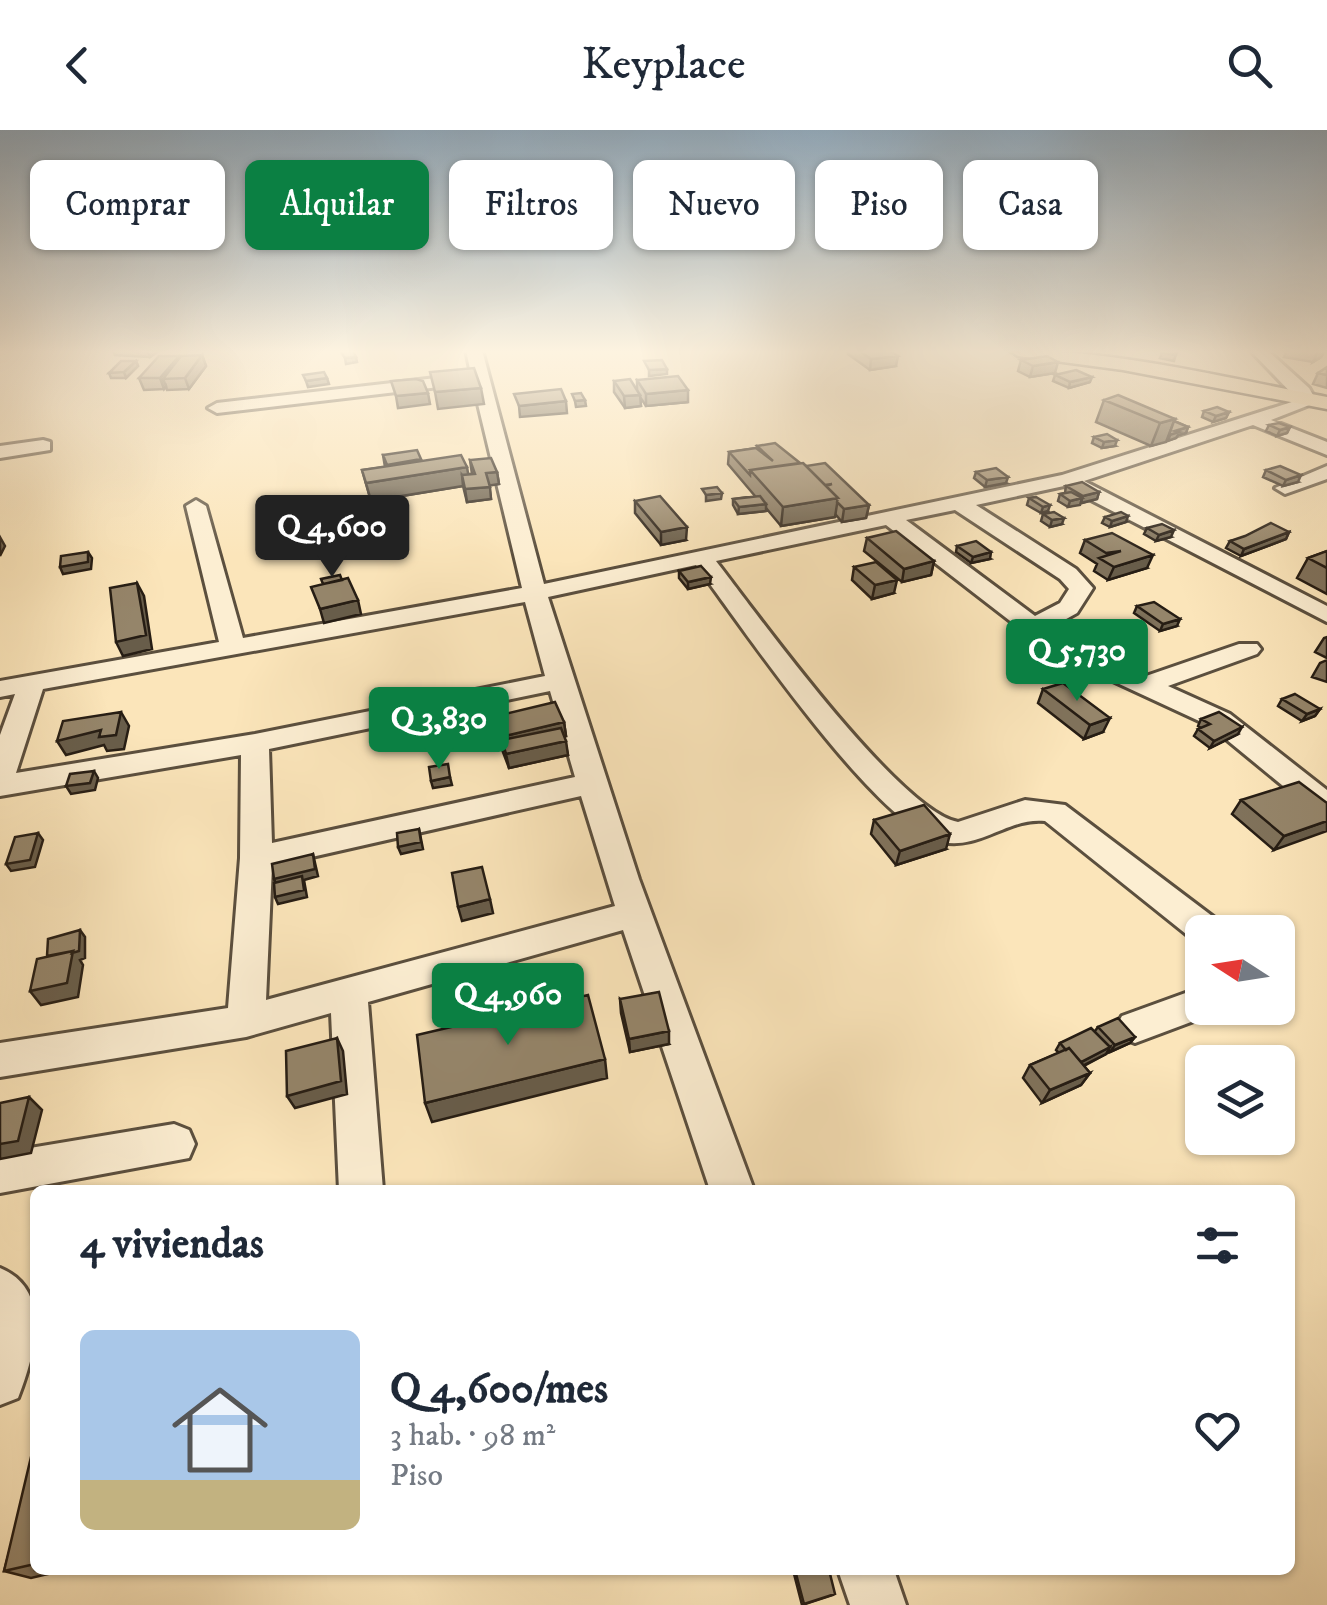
<!DOCTYPE html>
<html lang="es">
<head>
<meta charset="utf-8">
<style>
	:root { --surface:#fff; --page:#f2f2f3; --text:#1f2937; --muted:#747a83; --accent:#0b8043 }
	body { margin:0; font-family:"IM FELL DW Pica",serif; background:var(--page); color:var(--text); height:100vh; display:flex; flex-direction:column; font-size:38px; white-space:nowrap }
	* { box-sizing:border-box; margin:0 }
	p { font-size:32px; color:var(--muted) }
	.icon { flex:none; width:55px; height:55px; fill:none; stroke:currentColor; stroke-width:2; stroke-linecap:round; stroke-linejoin:round }
	.map { position:relative; flex:1; overflow:hidden }
	.side { position:absolute; left:30px; top:1055px; width:1265px; height:390px; display:flex; flex-direction:column; background:var(--surface); border-radius:15px; box-shadow:0 2px 8px #0004 }
	.side>* { flex:none }
	.hud { position:absolute; left:30px; top:30px; width:1268px; height:90px; display:flex; gap:20px }
	.needle { width:65px; rotate:282deg }
	.tools { position:absolute; left:1185px; top:785px; display:grid; gap:20px }
	.tools a { display:grid; place-items:center; width:110px; height:110px; border-radius:15px; background:var(--surface); box-shadow:0 2px 8px #0004; font-size:50px }
	.price { position:absolute; translate:-50% -85px; padding:0 22px; border-radius:10px; background:var(--accent); color:#fff; font-size:32px; line-height:65px; filter:drop-shadow(0 2px 5px #0008) }
	.price::after { content:''; position:absolute; left:50%; top:60px; width:30px; height:22px; margin-left:-15px; background:inherit; clip-path:polygon(0 0,100% 0,50% 100%) }
	.price.on { background:#222; color:#fff }
	ul { padding:0; list-style:none }
	li { display:flex; align-items:center; gap:30px; height:250px; padding:0 50px }
	li span { display:grid; place-items:center; flex:none; width:280px; height:200px; border-radius:15px; color:#555 }
	li>.icon { margin-inline-start:auto }
	span .icon { width:120px; height:120px; fill:#fffc; stroke-width:1 }
	li b { font-size:42px }
	h2 { display:flex; justify-content:space-between; align-items:center; height:120px; padding:0 50px; font-size:42px }
	.pill { padding:0 35px; border-radius:15px; background:var(--surface); box-shadow:0 2px 8px #0004; font-size:35px; line-height:90px }
	.pill.on { background:var(--accent); color:#fff }
	header { display:flex; justify-content:space-between; align-items:center; height:130px; padding:0 50px; background:var(--surface); font-size:45px; font-weight:600 }
	.map>svg:first-child { display:block }
	.lines { fill:none; stroke-linecap:round; stroke-linejoin:round }
	.minor-casing { stroke:#5b4f3e; stroke-width:6 }
	.major-casing { stroke:#261d14; stroke-width:5 }
	.minor { fill:#fceed2; fill-rule:evenodd }
	.major { fill:#fbe5ba; fill-rule:evenodd }
	.wall { fill:#80725b; stroke:#261d14; stroke-width:2.5 }
	.shaded-wall { fill:#685d4a; stroke:#261d14; stroke-width:2.5 }
	.building { fill:#95856a; stroke:#261d14; stroke-width:2.5 }
</style>
</head>
<body>
<header><svg class="icon" aria-label="back" viewBox="0 0 24 24"><path d="M15 5l-7 7 7 7"/></svg>Keyplace<svg class="icon" aria-label="search" viewBox="0 0 24 24"><circle cx="10" cy="10" r="6"/><path d="M15 15l6 6"/></svg></header>
<div class="map">
<svg width="1327" height="1475" viewBox="0 0 1327 1475">
	<rect width="100%" height="100%" fill="#fbe5ba"/>
	<filter id="stains"><feTurbulence type="fractalNoise" baseFrequency=".002" numOctaves="4"/><feColorMatrix values="0 0 0 0 .2 0 0 0 0 .09 0 0 0 0 .02 0 0 0 .5 -.17"/></filter>
	<radialGradient id="worn" r=".72"><stop offset=".6" stop-color="#630" stop-opacity="0"/><stop offset="1" stop-color="#630" stop-opacity=".3"/></radialGradient>
	<g class="lines">
		<!-- minor casing -->
		<g class="minor-casing">
			<path id="minor" d="M466 220H482L544 454 1062 345 1298 270 1250 220H1267L1309 258 1317 272 1271 290 1327 312V325L1253 295 1084 351 1327 476V492L1064 356 976 375 1076 439 1093 458 1077 483 1050 498 1146 546 1239 514H1257L1261 519 1257 524 1168 556 1230 584 1327 660V686L1316 683 1210 596 1074 533 1035 510 886 395 716 431C757 484 899 681 958 692L1025 670 1065 675 1220 792 1225 802H1202V814L1196 812 1045 691C1009 687 980 720 942 712 876 696 741 495 696 435L548 467 639 749 754 1060H710L623 800 368 872 383 1060H339L331 883 246 907 0 947V913L228 878 240 728 241 625 0 666V605L15 564 0 567V551L219 512 186 376 196 370 206 376 243 508 522 458 473 253 217 283 208 278 217 273 471 244ZM955 380 1060 449 1069 459 1060 473 1035 486 906 390ZM525 472 545 546 255 604 16 643 43 559ZM550 561 575 647 272 713 269 619ZM581 666 615 776 266 870 272 736Z
				M43 310 50 312V320L0 328V316Z
				M1327 336V349L1285 364 1275 358Z
				M1202 857V878H1218L1215 883 1135 913 1122 908 1116 897 1122 886Z
				M174 994 189 1000 195 1014 189 1028 0 1063V1023Z
				M0 1138C53 1160 35 1224 18 1268L0 1275Z
				M838 1440H894L906 1475H850Z"/>
		</g>
		<!-- major casing -->
		<g class="major-casing">
			<path id="major" d="M1009 220C1116 220 1222 247 1327 267V279L1123 240 1018 226Z"/>
		</g>
		<!-- minor -->
		<use href="#minor" class="minor"/>
		<!-- major -->
		<use href="#major" class="major"/>
	</g>
	<!-- wall -->
	<path class="wall" d="M113 220H160L150 227 115 225Z
		M848 220H889L896 236 870 240 848 224Z
		M1164 220H1177L1174 231 1160 228Z
		M1287 220H1325L1321 227 1313 232 1284 227Z
		M202 225 206 236 189 259 167 260 166 256 164 259 144 260 139 248 179 226 180 228Z
		M1021 230 1055 243 1030 247 1018 241Z
		M136 231 138 236 126 248H111L109 243Z
		M1318 243 1327 245V258L1313 254Z
		M1055 245 1090 252 1069 258 1053 251Z
		M637 250 688 272 646 276 640 267 641 276 625 278 614 262V251L637 260Z
		M1104 270 1175 289 1174 291 1188 297 1186 303 1178 305 1176 308 1151 316 1096 292Z
		M1204 281 1229 282 1226 288 1213 292 1202 287Z
		M1269 295 1290 297 1287 303 1277 306 1266 301Z
		M1094 307 1115 316 1102 318 1092 313Z
		M757 316 806 336 869 375 866 388 842 392 836 385 835 387 781 396 766 378V381L738 384 733 375V369L755 366 728 334 729 322 757 318Z
		M383 325 422 331 468 344H472L470 330 497 342 499 354 489 355 491 369 467 372 463 356 371 371 362 340 385 337Z
		M1266 340 1298 352 1283 356 1263 347Z
		M976 342 1006 353 985 357 974 348Z
		M1066 356 1099 362 1097 369 1068 377 1058 371 1060 364 1065 363Z
		M1036 367 1048 381 1041 383 1027 375 1029 368Z
		M635 371 686 410 661 415 635 383Z
		M1043 384 1062 394 1050 397 1041 391Z
		M1105 387 1126 392 1110 397 1102 393Z
		M1147 398 1171 407 1156 411 1144 404Z
		M1289 402 1286 409 1241 426 1226 418 1230 411Z
		M867 408 934 431 931 445 902 452 864 421Z
		M1085 410 1147 438 1108 450 1094 441 1097 434 1080 423Z
		M957 416 990 429 971 433 956 422Z
		M1327 421V464L1297 448 1308 428Z
		M854 437 894 463 872 469 852 450Z
		M679 441 710 454 688 459 679 448Z
		M1137 476 1177 496 1160 501 1134 483Z
		M1327 507V528L1315 522 1324 508Z
		M1327 530V552L1312 547 1320 533Z
		M1043 559 1103 602 1084 609 1038 573Z
		M1282 569 1320 579 1315 586 1302 591 1278 576Z
		M492 587 564 592 566 606H564L568 625 509 638 495 601Z
		M1201 589 1238 604 1210 618 1194 606 1198 599 1201 598 1198 596Z
		M1241 670 1327 673 1274 720 1232 684Z
		M874 690 946 719 896 735 871 704Z
		M620 869 669 914 630 922 621 883Z
		M1098 897 1135 907 1130 913 1110 922 1109 920 1106 924 1084 936 1090 943 1081 955 1042 973 1023 948 1030 935 1059 923 1056 920 1060 913 1095 901Z
		M35 1326V1440H65L31 1448 4 1441Z
		M793 1440H829L833 1465 802 1475Z"/>
	<!-- shaded-wall -->
	<path class="shaded-wall" d="M147 220H160L150 227Z
		M1320 220H1325L1321 227 1313 232 1318 221Z
		M202 225 206 236 189 259 185 248Z
		M179 226 183 236 163 249 166 256 164 259 160 248Z
		M898 226 896 236 870 240 871 229Z
		M356 227 357 232 346 234 345 228Z
		M136 231 138 236 126 248 124 242Z
		M1058 232 1055 243 1030 247 1033 236Z
		M667 239V244L649 246V240Z
		M1092 247 1090 252 1069 258 1070 252Z
		M327 248 329 254 308 257 306 251Z
		M481 258 484 274 438 279 435 262Z
		M688 260V272L646 276V264Z
		M428 263 430 274 398 278 396 266Z
		M640 265 641 276 625 278 624 266Z
		M585 270 586 276 576 277 575 271Z
		M566 271 567 283 520 287 519 276Z
		M1229 282 1226 288 1213 292 1216 286Z
		M1175 289 1166 312 1151 316 1160 293Z
		M1188 297 1186 303 1178 305 1176 308 1168 311 1170 305 1175 301Z
		M1290 297 1287 303 1277 306 1280 300Z
		M1117 310 1115 316 1102 318 1104 312Z
		M467 337 470 355 462 345 463 356 371 371 366 353Z
		M497 342 499 354 487 356 486 343Z
		M1301 345 1298 352 1283 356 1286 350Z
		M1008 347 1006 353 985 357 987 350Z
		M490 357 491 369 467 372 465 359Z
		M1099 362 1097 369 1081 373 1083 366Z
		M722 363 721 369 706 371V365Z
		M838 368 835 387 781 396 783 377Z
		M1082 368 1080 375 1068 377 1070 371Z
		M766 374V381L738 384 739 377Z
		M869 375 866 388 842 392 844 379Z
		M1050 375 1048 381 1041 383 1043 377Z
		M1128 386 1126 392 1110 397 1112 391Z
		M1064 388 1062 394 1050 397 1052 390Z
		M687 397 686 410 661 415V402Z
		M1174 400 1171 407 1156 411 1159 405Z
		M1289 402 1286 409 1241 426 1244 419Z
		M0 407 5 416 0 426Z
		M88 422 92 428 91 439 63 444 60 437Z
		M991 422 990 429 971 433 973 427Z
		M1153 425 1147 438 1108 450 1114 437Z
		M934 431 931 445 902 452 904 439Z
		M711 447 710 454 688 459V452Z
		M897 450 894 463 872 469 875 455Z
		M137 453 144 466 152 519 123 526 116 512Z
		M358 470 361 484 324 493 320 479Z
		M1180 489 1177 496 1160 501 1163 494Z
		M1320 579 1315 586 1302 591 1307 584Z
		M121 582 129 596 124 619 107 621 104 615 66 625 57 611Z
		M1110 588 1103 602 1084 609 1090 595Z
		M429 592 432 606 389 614 385 599Z
		M564 592 566 606 506 621 502 610 503 621 501 607Z
		M1242 597 1238 604 1210 618 1214 611Z
		M566 611 568 625 509 638 506 624Z
		M94 641 98 648 95 660 71 664 66 656Z
		M450 647 452 655 433 658 431 651Z
		M1327 691V701L1274 720 1284 706Z
		M419 699 423 719 401 724 398 717Z
		M38 703 43 710 35 737 11 741 6 734Z
		M950 704 946 719 896 735 900 721Z
		M313 724 318 746 304 750 307 767 278 774 275 767 277 756 274 749Z
		M490 769 493 783 462 791 458 777Z
		M80 800 85 807V828L80 830 83 835 78 867 41 875 30 861 52 837Z
		M669 901V914L630 922 629 909Z
		M1135 907 1130 913 1110 922 1115 915Z
		M337 908 343 921 347 964 295 978 287 966Z
		M1110 917 1106 924 1074 940 1078 934Z
		M605 929 607 948 432 992 425 973Z
		M1090 943 1081 955 1042 973 1050 960Z
		M29 967 42 980 31 1023 0 1029V1014Z"/>
	<!-- building -->
	<path class="building" d="M352 220 356 227 345 228 340 221Z
		M858 220H889L898 226 871 229Z
		M1164 220H1177L1176 225 1162 223Z
		M202 225 185 248 163 249 181 226Z
		M159 226H179L160 248H139Z
		M1047 226 1058 232 1033 236 1021 230Z
		M662 230 667 239 649 240 644 231Z
		M121 231H136L124 242 109 243Z
		M1327 237V245L1318 243Z
		M474 238 481 258 435 262 430 242Z
		M1076 240 1092 247 1070 252 1055 245Z
		M324 242 327 248 306 251 303 245Z
		M678 246 688 260 646 264 637 250Z
		M416 249 423 251 428 263 396 266 391 251Z
		M630 249 640 265 624 266 614 251Z
		M561 259 566 271 519 276 514 264Z
		M581 263 585 270 575 271 572 264Z
		M1118 265 1175 289 1160 293 1104 270Z
		M1217 277 1229 282 1216 286 1204 281Z
		M1174 291 1188 297 1175 301 1179 302 1169 305Z
		M1279 293 1290 297 1280 300 1269 295Z
		M1107 304 1117 310 1104 312 1094 307Z
		M775 313 800 333 750 340V345L729 322 756 318 773 331 757 316Z
		M417 320 421 329 387 335 383 325Z
		M461 325 467 337 366 353 362 340Z
		M491 328 497 342 486 343 490 357 465 359 462 345 475 344 470 330Z
		M803 333 838 368 783 377 750 340Z
		M825 333 869 375 844 379 837 372 838 368 826 356 832 354 825 355 806 336Z
		M1280 336 1301 345 1286 350 1266 340Z
		M996 338 1008 347 987 350 976 342Z
		M1082 352 1099 362 1083 366 1066 356Z
		M717 357 722 363 706 365 702 359Z
		M1071 362 1082 368 1070 371 1060 364Z
		M660 366 687 397 661 402 635 371Z
		M760 366 766 374 739 377 733 369Z
		M1036 367 1050 375 1043 377 1029 368Z
		M1054 382 1064 388 1052 390 1043 384Z
		M1121 382 1128 386 1112 391 1105 387Z
		M1271 393 1289 402 1244 419 1230 411 1245 406Z
		M1162 394 1174 400 1159 405 1147 398Z
		M896 401 934 431 904 439 867 408Z
		M1112 403 1153 425 1114 437 1099 428 1121 421 1106 423 1085 410Z
		M976 411 991 422 973 427 957 416Z
		M1327 421V438L1308 428Z
		M88 422V432L60 437 61 426Z
		M876 432 897 450 875 455 854 437Z
		M701 436 711 447 688 452 679 441Z
		M340 445 342 450 323 454 321 449Z
		M348 448 358 470 320 479 311 457Z
		M137 453 146 505 116 512 110 458Z
		M1154 472 1180 489 1163 494 1137 476Z
		M1063 553 1110 588 1090 595 1043 559Z
		M1295 564 1320 579 1307 584 1282 569Z
		M555 572 564 592 501 607 492 587Z
		M426 578 429 592 385 599 383 586Z
		M121 582 116 605 99 607 101 600 57 611 63 591Z
		M1219 582 1242 597 1214 611 1198 599 1210 594 1201 589Z
		M561 598 566 611 506 624 502 610Z
		M448 634 450 647 431 651 429 637Z
		M94 641 90 653 66 656 70 644Z
		M1299 652 1327 673V691L1284 706 1241 670Z
		M924 675 950 704 900 721 874 690Z
		M419 699 421 712 398 717 397 703Z
		M38 703 30 730 6 734 15 707Z
		M313 724 315 739 274 749 272 734Z
		M482 737 490 769 458 777 452 743Z
		M302 746 304 760 275 767 274 753Z
		M80 800 79 821 72 823 73 821 47 826 48 809Z
		M73 821 67 853 30 861 37 829Z
		M659 862 669 901 629 909 620 869Z
		M588 865 605 929 425 973 417 905Z
		M1118 888 1135 907 1115 915 1098 897Z
		M1091 898 1110 917 1081 932 1069 918 1066 920 1060 913Z
		M337 908 341 951 287 966 286 921Z
		M1069 918 1090 943 1050 960 1030 935Z
		M29 967 18 1011 0 1014V973Z
		M35 1326V1434L4 1441 31 1327Z
		M795 1440H829L835 1464 804 1474Z"/>
	<!-- sky -->
	<linearGradient id="sky" x2="0" y2="1"><stop stop-color="#93acbf"/><stop offset="0.52" stop-color="#fdf3e0"/><stop offset="1" stop-color="#fdf3e0" stop-opacity="0"/></linearGradient>
	<rect width="1327" height="426" fill="url(#sky)"/>
	<rect width="100%" height="100%" filter="url(#stains)"/>
	<rect width="100%" height="100%" fill="url(#worn)"/>
</svg>
<div class="tools">
<a><svg class="needle" viewBox="-14 -14 28 28"><path d="M0-13l5 13h-10z" fill="#e53935"/><path d="M0 13l5-13h-10z" fill="#747a83"/></svg></a>
<a><svg class="icon" aria-label="layers" viewBox="0 0 24 24"><path d="M12 4l9 5-9 5-9-5zM3 14l9 5 9-5"/></svg></a>
</div>
<b class="price on" style="left:332px;top:450px">Q 4,600</b>
<b class="price" style="left:1077px;top:574px">Q 5,730</b>
<b class="price" style="left:439px;top:642px">Q 3,830</b>
<b class="price" style="left:508px;top:918px">Q 4,960</b>
<div class="hud">
<a class="pill">Comprar</a>
<a class="pill on">Alquilar</a>
<a class="pill">Filtros</a>
<a class="pill">Nuevo</a>
<a class="pill">Piso</a>
<a class="pill">Casa</a>
</div>
<section class="side">
<h2>4 viviendas<svg class="icon" aria-label="filters" viewBox="0 0 24 24"><path d="M4 7h16M4 17h16"/><circle cx="9" cy="7" r="2"/><circle cx="15" cy="17" r="2"/></svg></h2>
<ul>
<li><span style="background:linear-gradient(#a9c7e8 75%,#c2b280 0)"><svg class="icon" aria-label="home" viewBox="0 0 24 24"><path d="M3 11l9-7 9 7M6 9v11h12V9"/></svg></span><div><b>Q 4,600/mes</b><p>3 hab. · 98 m²</p><p>Piso</p></div><svg class="icon" aria-label="heart" viewBox="0 0 24 24"><path d="M12 20l-8-8c-3-5 5-10 8-4 3-6 11-1 8 4z"/></svg></li>
</ul>
</section>
</div>
</body>
</html>
